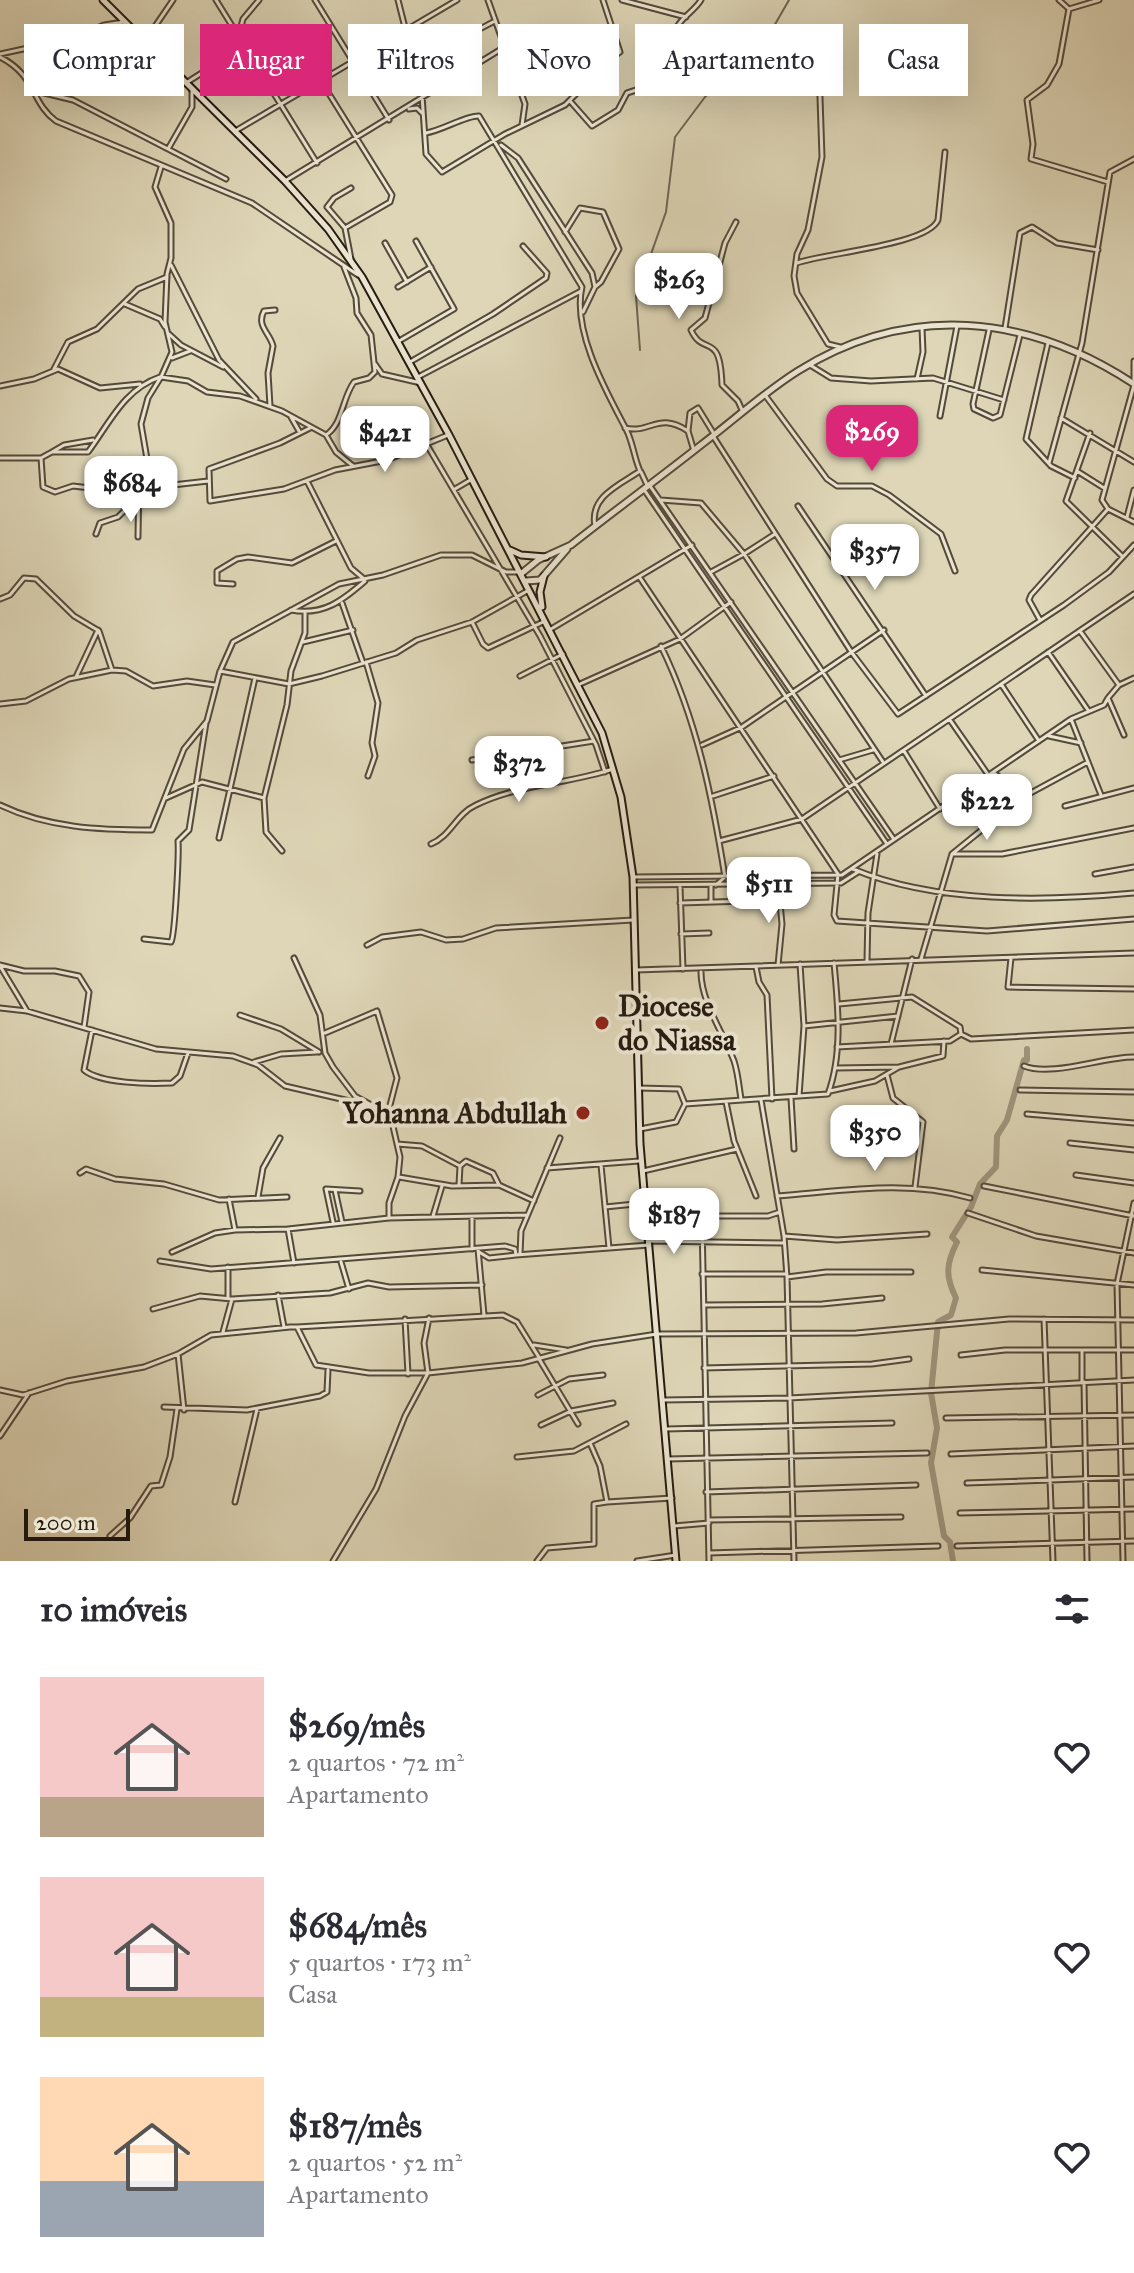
<!DOCTYPE html>
<html lang="pt">
<head>
<meta charset="utf-8">
<style>
	:root { --surface:#fff; --page:#f2f2f3; --text:#2b2b33; --muted:#7c7c81; --accent:#db2777 }
	body { margin:0; font-family:"IM FELL Great Primer",serif; background:var(--page); color:var(--text); height:100vh; display:flex; flex-direction:column; font-size:30px; white-space:nowrap }
	* { box-sizing:border-box; margin:0 }
	p { font-size:26px; color:var(--muted) }
	.icon { flex:none; width:44px; height:44px; fill:none; stroke:currentColor; stroke-width:2; stroke-linecap:round; stroke-linejoin:round }
	.map { position:relative; height:1561px; overflow:hidden }
	.sheet { display:flex; flex-direction:column; background:var(--surface); flex:1 }
	.sheet>* { flex:none }
	.hud { position:absolute; left:24px; top:24px; width:1086px; height:72px; display:flex; gap:16px }
	.scale { position:absolute; left:24px; bottom:20px; width:106px; box-sizing:border-box; padding-left:8px; border:4px solid #271b10; border-top:0; font-size:22px; line-height:28px; white-space:nowrap; color:#271b10; -webkit-text-stroke:6px #eae4d0; paint-order:stroke }
	.price { position:absolute; translate:-50% -68px; padding:0 18px; border-radius:16px; background:#fff; color:#222; font-size:26px; line-height:52px; filter:drop-shadow(0 2px 4px #0008) }
	.price::after { content:''; position:absolute; left:50%; top:48px; width:24px; height:18px; margin-left:-12px; background:inherit; clip-path:polygon(0 0,100% 0,50% 100%) }
	.price.on { background:var(--accent); color:#fff }
	ul { padding:0; list-style:none }
	li { display:flex; align-items:center; gap:24px; height:200px; padding:0 40px }
	li span { display:grid; place-items:center; flex:none; width:224px; height:160px; border-radius:0px; color:#555 }
	li>.icon { margin-inline-start:auto }
	span .icon { width:96px; height:96px; fill:#fffc; stroke-width:1 }
	li b { font-size:34px }
	h2 { display:flex; justify-content:space-between; align-items:center; height:96px; padding:0 40px; font-size:34px }
	.pill { padding:0 28px; border-radius:0px; background:var(--surface); box-shadow:0 8px 32px #0002; font-size:28px; line-height:72px }
	.pill.on { background:var(--accent); color:#fff }
	.map>svg:first-child { display:block }
	.lines { fill:none; stroke-linecap:round; stroke-linejoin:round }
	.stream { stroke:#706552; stroke-width:2 }
	.river { stroke:#a0967e; stroke-width:6 }
	.minor-casing { stroke:#554a3a; stroke-width:7 }
	.tertiary-casing { stroke:#554a3a; stroke-width:9 }
	.secondary-casing { stroke:#271b10; stroke-width:9 }
	.minor { stroke:#eae4d0; stroke-width:3 }
	.tertiary { stroke:#eae4d0; stroke-width:5 }
	.secondary { stroke:#eae4d0; stroke-width:5 }
	.poi-dot { fill:#8f2418; stroke:#eae4d0; stroke-width:3 }
	.labels { text-anchor:middle; stroke-width:8; stroke-linejoin:round; paint-order:stroke }
	.poi-label { font-size:30px; font-weight:bold; fill:#271b10; stroke:#eae4d0; text-anchor:start }
</style>
</head>
<body>
<div class="map">
<svg width="1134" height="1561" viewBox="0 0 1134 1561">
	<rect width="100%" height="100%" fill="#ded6b7"/>
	<filter id="stains"><feTurbulence type="fractalNoise" baseFrequency=".0025" numOctaves="4"/><feColorMatrix values="0 0 0 0 .2 0 0 0 0 .09 0 0 0 0 .02 0 0 0 .5 -.17"/></filter>
	<radialGradient id="worn" r=".72"><stop offset=".6" stop-color="#630" stop-opacity="0"/><stop offset="1" stop-color="#630" stop-opacity=".3"/></radialGradient>
	<g class="lines">
		<!-- stream -->
		<path class="stream" d="M640 350 636 296 666 212 675 137 705 97 766 40 789 0"/>
		<!-- river -->
		<path class="river" d="M953 1561 950 1542 944 1536 931 1463 937 1428 931 1393 938 1322 951 1315 956 1298C945 1276 946 1264 957 1242L952 1237 971 1207 980 1184 996 1167 997 1136 1007 1120 1024 1060H1027V1049"/>
		<!-- minor casing -->
		<g class="minor-casing">
			<path id="minor" d="M216 0 317 163
				M315 0 389 120
				M398 0 422 95 426 154 442 172 505 134 565 105 584 86 590 74 620 52 603 0
				M488 0 525 104 522 125
				M622 0 686 17
				M1059 0 1069 9
				M1069 9 1059 64 1047 85 1027 100 1033 144 1031 159 1108 182
				M1069 9 1099 0
				M239 34 243 19 259 0
				M145 41 173 0
				M0 54 74 38 104 25 124 22
				M0 57C36 75 31 103 56 121L252 203 358 275
				M415 63 493 22
				M819 68 822 157 808 230 797 254 794 276 797 293 828 344 840 347
				M321 81 392 195 390 202 345 228
				M31 82 43 78 84 35
				M186 83 244 46
				M36 91 73 100 226 179
				M570 101 592 126 618 110 627 93C665 83 659 50 679 24 685 15 695 10 701 0
				M409 109 417 108 423 114
				M237 130 457 0
				M426 133C443 130 467 115 479 116L582 287C572 331 606 391 626 429 633 442 634 458 640 471 619 485 589 497 595 526
				M501 145 518 158 592 273 595 287 583 312
				M168 149 192 107V91
				M161 167 155 187 171 223V258L167 274 165 322 172 352 161 377 188 381 207 392 240 396 282 411 326 435 336 452 353 466
				M285 181 503 48
				M736 222 725 243 705 318 691 330C704 358 720 329 722 385L738 401 742 410
				M565 232 580 208 603 212 619 249 601 282 595 287
				M385 243 407 282
				M351 259 345 228 327 207 334 198 351 188
				M797 263C824 253 928 245 938 220L945 152
				M171 265 219 360 256 399
				M398 287 431 267
				M125 304 160 319 165 327
				M1005 328 1020 233 1032 227 1057 243 1098 250
				M989 330 973 404 974 409 993 418 1000 415 1020 335
				M169 334 181 345 223 367
				M399 341 454 309 416 241
				M1048 343 1026 439 1051 466 1075 478
				M172 358 190 351
				M1134 361V383
				M410 362 493 314 546 278 547 273 523 246
				M375 364 382 374 421 383
				M810 365 831 378 871 381 933 378 1004 400
				M54 369 68 342 97 329 138 289 167 277
				M160 377C124 389 109 424 88 452H52L41 458 43 487 55 492 73 486 141 494 155 487 208 481
				M418 377 581 291
				M917 379 923 352 922 328
				M1134 385 1102 500 1108 509 1134 522
				M0 386 34 379 58 369 100 388 140 384
				M765 395 827 479 837 486H872L889 495 941 534 955 571
				M270 406 268 373 273 346C270 333 256 326 264 311L275 310
				M940 416 957 326
				M291 417 299 431
				M1061 418 1134 462
				M310 428 280 443 209 469 210 501 284 489 335 470 387 460 448 435
				M625 428C651 434 658 411 688 431L694 451
				M688 431 690 413 698 408 714 434
				M1090 433 1066 501 1123 557
				M326 435C343 424 342 398 354 382L369 378 375 372 371 335 357 313 356 298 344 267
				M713 436 852 653 898 714 1064 605 1109 572 1134 545
				M427 445 540 636 596 745 605 772
				M52 452 64 445 93 440
				M0 458H41
				M1049 463 1082 343 1110 172 1134 159
				M1077 471 1104 488
				M641 472 648 487
				M307 481 351 568 364 579
				M650 486 893 838
				M455 489 472 479
				M645 491 887 844
				M661 500 701 503 744 554 775 534
				M798 506 926 696
				M1127 517 1134 490
				M96 534 100 523 118 517 139 496
				M138 537 139 473 147 459 141 424 148 398 161 377
				M711 572 744 554 883 762
				M640 578 838 874 834 915 837 921 987 931 1134 919
				M233 584 217 583V571L237 559 248 557 292 563 336 541
				M0 599 10 595 24 578 36 579 74 616 99 631 112 670
				M342 603 363 663
				M291 610C323 616 342 601 365 581
				M1040 620 1029 600 1031 595 1108 509
				M472 622 483 644 488 648 543 622
				M551 629 692 545
				M1080 631 1119 685
				M303 642 353 630
				M661 646C697 720 712 796 725 877L716 885
				M1048 652 1088 710
				M366 662 378 703 372 743 375 756 368 776
				M221 669 233 642 339 584 383 575 441 555H472L506 572H517
				M520 676 563 654
				M76 677 98 630
				M580 684 680 639 731 602
				M1001 684 1039 741
				M0 704 26 701 69 679 112 670 126 671 153 686 187 681 215 685
				M1071 719 1101 795
				M950 720 989 776
				M1124 735 1108 698 1119 685 1134 678
				M1049 736 1081 743
				M702 745 742 727 884 630
				M904 751 940 809
				M472 760 594 741
				M839 760 873 750
				M994 773 1025 796 1088 762
				M713 796 774 776
				M166 798 202 782 264 798
				M0 805C48 828 99 830 152 830L184 749 207 721 220 671 289 684 322 676 396 653 417 640 472 622 529 590
				M1065 806 1134 788
				M219 838 255 678
				M719 841 802 819 1134 594
				M431 844C451 836 456 814 476 805 519 784 569 784 613 769
				M282 851 266 832 264 798 287 705 291 671 305 633V613
				M952 854H1002L1134 828
				M853 869C937 904 1046 901 1134 893
				M1095 874 1134 867
				M633 877 842 875 1071 719 1104 705 1108 698
				M633 885 841 883 858 872
				M711 885V901
				M680 886 683 969
				M680 903 781 900
				M681 934 709 933
				M144 939 171 942C175 936 179 853 178 841L189 830 206 723
				M367 945 382 937 421 932 446 940 463 939 496 928 633 920
				M294 958 320 1015 325 1053 333 1067 355 1096 390 1115
				M1011 958 1008 987 1134 989
				M921 959 952 854 1005 811
				M867 961 868 913 877 854
				M0 965 24 971H55L79 976 89 992 84 1027
				M778 965 782 924 778 882
				M0 966 27 1011
				M756 967 759 982 767 995 772 1099
				M636 970 1134 953
				M701 972C701 1002 723 1032 734 1061 738 1073 739 1087 741 1099
				M839 1004 912 997 960 1027 961 1034 971 1039 1134 1030
				M0 1008 27 1011 156 1049 233 1056 258 1065 285 1086 367 1105
				M240 1015 281 1029 319 1052
				M804 1026 898 1016
				M92 1030 84 1070C101 1084 150 1084 172 1083L180 1076 188 1053
				M325 1033 377 1011 397 1078 389 1109 400 1157 398 1177 389 1203V1218
				M891 1044 912 959
				M837 1047 950 1041 961 1034
				M254 1062 281 1054 317 1052
				M1024 1066C1052 1077 1102 1057 1134 1057
				M836 1068 899 1067 943 1056 944 1041
				M887 1075 893 1098 923 1122 915 1187
				M639 1088 679 1089 685 1104 676 1122 640 1129
				M1020 1090 1134 1092
				M830 1091 875 1081 899 1067
				M799 1096 804 1026 800 964
				M791 1098 794 1149
				M761 1100 784 1236 787 1277 794 1561
				M726 1102 734 1141 756 1196
				M685 1104 828 1094C843 1054 838 1004 834 963
				M1027 1114 1134 1123
				M1070 1143 1134 1150
				M397 1144 422 1146 460 1166
				M601 1165 609 1248
				M547 1168 639 1161
				M643 1171 737 1149
				M80 1173 86 1169 115 1179 164 1184 219 1200 287 1197
				M1076 1175 1134 1183
				M399 1177 452 1186 499 1185 534 1201
				M459 1185 460 1166 466 1161 493 1173 499 1185
				M984 1186 1134 1216
				M335 1190 342 1222
				M777 1196C843 1191 906 1179 970 1198
				M258 1197 263 1168 280 1138
				M229 1199 235 1230
				M605 1207 645 1203
				M968 1213 1036 1236 1134 1253
				M433 1216 442 1186
				M472 1217V1249
				M333 1222 326 1189 360 1191
				M288 1229 294 1263
				M784 1236 837 1240 927 1234
				M649 1241 784 1243
				M478 1249 484 1315
				M172 1252 215 1233 235 1230 288 1229 389 1218 527 1215
				M479 1252 489 1258 516 1255
				M520 1254 521 1231 560 1138
				M160 1261 211 1269 505 1246 515 1249 516 1255 649 1245
				M341 1262 349 1289
				M982 1270 1134 1285
				M702 1274H786
				M787 1277 826 1272H911
				M278 1295 284 1327
				M228 1298V1267
				M704 1305 822 1304 882 1298
				M153 1309 200 1296 232 1299 330 1293 368 1283 389 1287 482 1285
				M405 1319 408 1374
				M1044 1319 1053 1561
				M297 1327 503 1315 517 1322 540 1359
				M223 1332 232 1299
				M534 1345 566 1350
				M1082 1350V1382
				M178 1354 184 1410
				M961 1355 1005 1350H1134
				M539 1359 578 1424
				M704 1368 872 1364 909 1359
				M1084 1382 1087 1561
				M0 1390 23 1395 67 1381 144 1367 178 1354 211 1335 290 1327H297L316 1365 369 1373H428L522 1363 592 1344 657 1334 856 1333 1009 1319 1134 1320
				M538 1395 569 1379 603 1375
				M663 1400 789 1398 1134 1380
				M164 1407 247 1410 320 1396 327 1392 328 1370
				M946 1418 1134 1415
				M541 1425 571 1411 613 1403
				M666 1429 892 1423
				M0 1436 29 1393
				M590 1443 600 1466 607 1502 672 1498
				M951 1454 1134 1446
				M517 1457 574 1451 626 1424
				M668 1459 927 1453
				M967 1483 1134 1477
				M706 1492 916 1485
				M235 1502 257 1409
				M960 1513 1134 1509
				M708 1520 901 1517
				M674 1526 709 1523
				M110 1536 130 1518 151 1486 161 1485 170 1457 177 1409
				M957 1546 1134 1541
				M709 1553 938 1546
				M333 1561 376 1489 405 1416 428 1373 424 1343 429 1318
				M537 1561 547 1548 594 1544V1504L607 1502
				M637 1561 676 1555
				M709 1561 702 1221 707 1216H768L780 1212
				M1123 1561 1117 1284 1134 1203"/>
		</g>
		<!-- tertiary casing -->
		<g class="tertiary-casing">
			<path id="tertiary" d="M522 573 538 560 571 545C614 511 658 479 701 445 733 421 763 393 798 371 908 302 1028 314 1134 384
				M526 581 540 580 567 549"/>
		</g>
		<!-- secondary casing -->
		<g class="secondary-casing">
			<path id="secondary" d="M103 0 285 181 328 229 362 277 449 435 602 733 621 797 633 877 640 1144 676 1561
				M510 550 521 555 546 557
				M542 607 540 592 544 576"/>
		</g>
		<!-- minor -->
		<use href="#minor" class="minor"/>
		<!-- tertiary -->
		<use href="#tertiary" class="tertiary"/>
		<!-- secondary -->
		<use href="#secondary" class="secondary"/>
	</g>
	<!-- markers -->
	<g class="poi-dot">
		<circle cx="602" cy="1023" r="8"/>
		<circle cx="583" cy="1113" r="8"/>
	</g>
	<g class="labels">
		<!-- poi labels -->
		<g class="poi-label">
			<text x="618" y="1016">Diocese<tspan x="618" dy="34">do Niassa</tspan></text>
			<text x="567" y="1123" text-anchor="end">Yohanna Abdullah</text>
		</g>
	</g>
	<rect width="100%" height="100%" filter="url(#stains)"/>
	<rect width="100%" height="100%" fill="url(#worn)"/>
</svg>
<div class="scale">200 m</div>
<b class="price" style="left:679px;top:321px">$263</b>
<b class="price on" style="left:872px;top:473px">$269</b>
<b class="price" style="left:385px;top:474px">$421</b>
<b class="price" style="left:131px;top:524px">$684</b>
<b class="price" style="left:875px;top:592px">$357</b>
<b class="price" style="left:519px;top:804px">$372</b>
<b class="price" style="left:987px;top:842px">$222</b>
<b class="price" style="left:769px;top:925px">$511</b>
<b class="price" style="left:875px;top:1173px">$350</b>
<b class="price" style="left:674px;top:1256px">$187</b>
<div class="hud">
<a class="pill">Comprar</a>
<a class="pill on">Alugar</a>
<a class="pill">Filtros</a>
<a class="pill">Novo</a>
<a class="pill">Apartamento</a>
<a class="pill">Casa</a>
</div>
</div>
<section class="sheet">
<h2>10 imóveis<svg class="icon" aria-label="filters" viewBox="0 0 24 24"><path d="M4 7h16M4 17h16"/><circle cx="9" cy="7" r="2"/><circle cx="15" cy="17" r="2"/></svg></h2>
<ul>
<li><span style="background:linear-gradient(#f6c9c9 75%,#b9a48a 0)"><svg class="icon" aria-label="home" viewBox="0 0 24 24"><path d="M3 11l9-7 9 7M6 9v11h12V9"/></svg></span><div><b>$269/mês</b><p>2 quartos · 72 m²</p><p>Apartamento</p></div><svg class="icon" aria-label="heart" viewBox="0 0 24 24"><path d="M12 20l-8-8c-3-5 5-10 8-4 3-6 11-1 8 4z"/></svg></li>
<li><span style="background:linear-gradient(#f6c9c9 75%,#c2b280 0)"><svg class="icon" aria-label="home" viewBox="0 0 24 24"><path d="M3 11l9-7 9 7M6 9v11h12V9"/></svg></span><div><b>$684/mês</b><p>5 quartos · 173 m²</p><p>Casa</p></div><svg class="icon" aria-label="heart" viewBox="0 0 24 24"><path d="M12 20l-8-8c-3-5 5-10 8-4 3-6 11-1 8 4z"/></svg></li>
<li><span style="background:linear-gradient(#ffd9b3 65%,#9aa5b1 0)"><svg class="icon" aria-label="home" viewBox="0 0 24 24"><path d="M3 11l9-7 9 7M6 9v11h12V9"/></svg></span><div><b>$187/mês</b><p>2 quartos · 52 m²</p><p>Apartamento</p></div><svg class="icon" aria-label="heart" viewBox="0 0 24 24"><path d="M12 20l-8-8c-3-5 5-10 8-4 3-6 11-1 8 4z"/></svg></li>
</ul>
</section>
</body>
</html>
